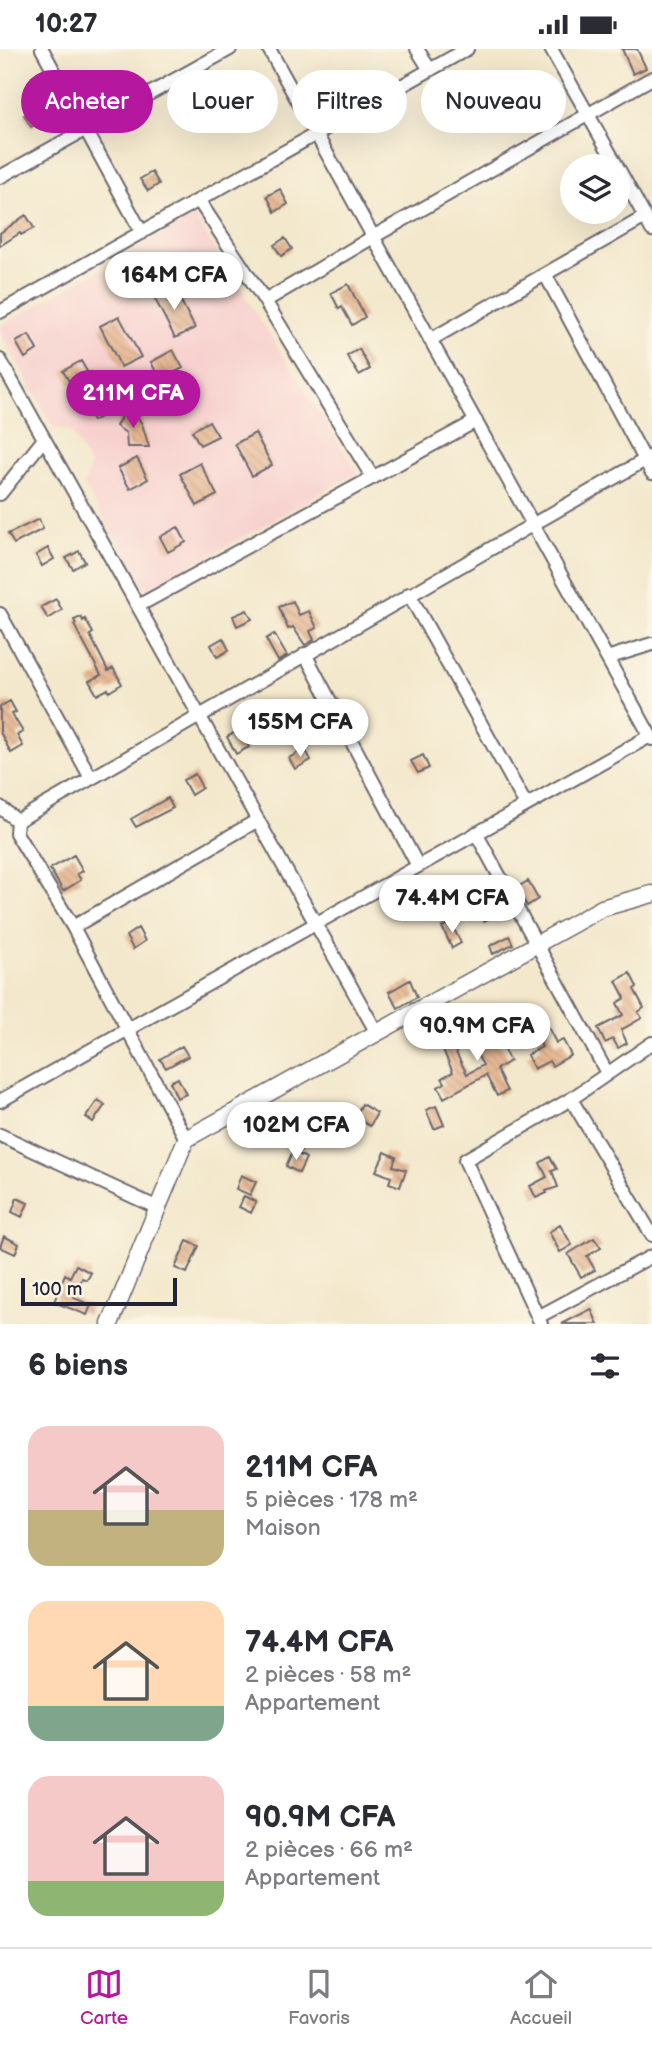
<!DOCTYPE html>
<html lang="fr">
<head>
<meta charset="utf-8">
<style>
	:root { --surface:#fff; --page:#f7f7f7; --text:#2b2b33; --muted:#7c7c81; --line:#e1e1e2; --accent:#b5179e }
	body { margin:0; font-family:"Balsamiq Sans",sans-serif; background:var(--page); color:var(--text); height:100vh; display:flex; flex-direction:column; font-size:26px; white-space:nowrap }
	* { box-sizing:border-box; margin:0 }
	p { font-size:23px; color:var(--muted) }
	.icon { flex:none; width:38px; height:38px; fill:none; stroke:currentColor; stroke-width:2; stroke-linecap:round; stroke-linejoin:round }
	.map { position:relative; height:1275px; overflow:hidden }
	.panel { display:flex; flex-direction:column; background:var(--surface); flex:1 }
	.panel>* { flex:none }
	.guide { position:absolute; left:21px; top:21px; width:611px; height:63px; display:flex; gap:14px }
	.buttons { position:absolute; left:560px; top:105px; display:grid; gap:14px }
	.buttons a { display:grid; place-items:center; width:70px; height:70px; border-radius:50%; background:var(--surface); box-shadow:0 7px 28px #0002; font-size:35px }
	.scale { position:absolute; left:21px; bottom:18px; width:156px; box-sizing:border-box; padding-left:7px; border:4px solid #22223b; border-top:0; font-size:19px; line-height:24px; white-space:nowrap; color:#22223b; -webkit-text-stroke:5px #fcf5e5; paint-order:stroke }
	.price { position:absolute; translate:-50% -60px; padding:0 16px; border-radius:24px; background:#fff; color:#222; font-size:23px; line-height:46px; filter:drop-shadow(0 2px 4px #0008) }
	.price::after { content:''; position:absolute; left:50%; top:42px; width:21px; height:16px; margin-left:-10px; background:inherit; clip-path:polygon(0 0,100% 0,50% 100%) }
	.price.on { background:var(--accent); color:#fff }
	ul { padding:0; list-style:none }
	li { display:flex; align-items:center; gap:21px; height:175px; padding:0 28px }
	li span { display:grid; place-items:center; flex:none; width:196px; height:140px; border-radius:21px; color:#555 }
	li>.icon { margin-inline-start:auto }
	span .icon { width:84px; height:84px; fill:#fffc; stroke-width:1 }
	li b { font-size:30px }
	h2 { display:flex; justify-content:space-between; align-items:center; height:84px; padding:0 28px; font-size:30px }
	.pill { padding:0 24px; border-radius:32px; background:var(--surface); box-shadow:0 7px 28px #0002; font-size:24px; line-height:63px }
	.pill.on { background:var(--accent); color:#fff }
	.status { display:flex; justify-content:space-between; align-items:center; height:49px; padding:0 35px; background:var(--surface); direction:ltr }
	.status svg { height:19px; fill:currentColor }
	.tab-bar { display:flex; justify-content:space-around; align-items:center; height:98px; border-top:2px solid var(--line); background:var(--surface); font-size:19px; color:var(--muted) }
	.tab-bar a { display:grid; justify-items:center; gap:4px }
	.tab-bar .on { color:var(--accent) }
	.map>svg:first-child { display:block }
	.built { fill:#f7d0ce }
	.building { fill:url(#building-back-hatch) }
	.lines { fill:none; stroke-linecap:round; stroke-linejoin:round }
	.minor-casing { stroke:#6b676e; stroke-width:16 }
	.tertiary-casing { stroke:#6b676e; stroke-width:19 }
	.minor { stroke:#fff; stroke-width:12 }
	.tertiary { stroke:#fff; stroke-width:16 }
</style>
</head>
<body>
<div class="status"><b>10:27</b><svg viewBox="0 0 49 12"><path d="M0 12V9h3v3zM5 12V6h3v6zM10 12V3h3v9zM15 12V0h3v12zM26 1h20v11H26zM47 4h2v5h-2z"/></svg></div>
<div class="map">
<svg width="652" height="1275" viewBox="0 0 652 1275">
	<defs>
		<pattern id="building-back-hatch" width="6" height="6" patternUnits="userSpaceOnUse" patternTransform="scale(1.75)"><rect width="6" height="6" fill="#e6b793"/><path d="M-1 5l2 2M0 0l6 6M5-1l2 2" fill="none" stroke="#c59d80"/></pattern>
	</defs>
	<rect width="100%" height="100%" fill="#fcf5e5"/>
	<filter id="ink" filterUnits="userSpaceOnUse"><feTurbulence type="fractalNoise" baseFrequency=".0143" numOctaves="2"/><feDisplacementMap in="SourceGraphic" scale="14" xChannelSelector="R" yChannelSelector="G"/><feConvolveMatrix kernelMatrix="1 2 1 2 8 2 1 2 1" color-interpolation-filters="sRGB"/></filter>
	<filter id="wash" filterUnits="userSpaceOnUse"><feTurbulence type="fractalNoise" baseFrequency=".00686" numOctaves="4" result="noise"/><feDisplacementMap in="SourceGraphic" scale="28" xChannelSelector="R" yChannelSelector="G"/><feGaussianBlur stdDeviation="1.57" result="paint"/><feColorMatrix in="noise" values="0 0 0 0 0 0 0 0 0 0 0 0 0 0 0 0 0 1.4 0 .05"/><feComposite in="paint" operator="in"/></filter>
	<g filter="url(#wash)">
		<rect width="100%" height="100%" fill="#f3e8cc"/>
		<!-- built -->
		<path class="built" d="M194 167 358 424 147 542 84 436 90 417 82 402 71 382 53 378 0 281V277Z"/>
		<g id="blocks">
			<!-- building -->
			<path class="building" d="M622 0H637L646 19 633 25Z
				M236 33 247 56 239 60 225 39Z
				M106 37 113 49 100 57 93 45Z
				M37 59 43 71 31 78 24 66Z
				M152 123 159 135 148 142 140 130Z
				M280 140 288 155 275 163 267 147Z
				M26 166 34 179 21 186 20 184 0 197V184Z
				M285 189 292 200 281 207 274 196Z
				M348 235 365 268 352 276 342 258 339 260 331 244Z
				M173 237 195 279 175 289 154 248Z
				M119 267 141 308 121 318 100 277Z
				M29 286 37 301 25 309 16 293Z
				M359 300 370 320 359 326 347 307Z
				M173 301 183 319 160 331 151 313Z
				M81 312 89 326 71 336 63 322Z
				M103 347 111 362 93 372 85 357Z
				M127 358 135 364 142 375 149 398H127L126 384 116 377Z
				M209 372 218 387 200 396 192 382Z
				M255 384 272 416 252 427 235 395Z
				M137 409 148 430 130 440 118 419Z
				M200 414 217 446 197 457 180 425Z
				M39 470 43 480 14 495 8 485Z
				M178 478 186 493 168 503 160 488Z
				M48 499 54 510 42 517 36 506Z
				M79 502 85 513 73 520 66 509Z
				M56 550 62 561 48 570 41 558Z
				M293 552 299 566 309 562 317 579 310 582 314 591 305 596 293 578 288 580 279 558Z
				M247 561 252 570 237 577 233 567Z
				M81 568 83 572 85 570 93 584 90 586 108 622 113 619 122 635 109 643 108 640 97 646 89 632 101 626 74 576 76 575 74 571Z
				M274 585 287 607 278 612 266 590Z
				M223 589 229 601 217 608 211 596Z
				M10 652 16 663 12 665 23 683 17 686 23 697 11 704 0 683V658Z
				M303 652 306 658 301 660 303 663 293 667 292 665 273 675 267 663 279 657 281 661Z
				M239 681 249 698 236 705 227 688Z
				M305 700 311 711 295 720 289 709Z
				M423 706 429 719 418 724 411 712Z
				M195 725 202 739 191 746 183 731Z
				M168 749 173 759 136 778 131 770Z
				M74 806 83 822 77 825 81 831 63 842 50 820Z
				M528 832 538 850 527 857 516 839Z
				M447 854 453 866 443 872 436 860Z
				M486 854 493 867 484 872 477 858Z
				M451 874 461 894 452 899 442 878Z
				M138 879 145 892 133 900 126 887Z
				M509 887 513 895 493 905 490 897Z
				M630 924 637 938 634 940 644 959 638 963 642 969 621 981 627 994 618 999 613 990 605 994 598 979 623 966 617 954 625 949 616 932Z
				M410 931 417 948 398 959 389 943Z
				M545 971 556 994 563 991 571 1006 552 1017 549 1012 534 1020 527 1006 542 998 533 977Z
				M489 974 510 1012 496 1020 507 1042 497 1047 486 1026 444 1049 438 1038 445 1034 442 1029 453 1023 442 999 451 994 467 1025 483 1016 466 986Z
				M182 997 188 1007 166 1019 160 1010Z
				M178 1029 186 1045 177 1049 170 1033Z
				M98 1051 105 1056 93 1073 86 1068Z
				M362 1055 377 1064 370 1077 355 1068Z
				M436 1057 444 1076 434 1080 426 1061Z
				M298 1082 307 1086 301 1102 291 1098Z
				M293 1102 306 1109 299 1124 286 1117Z
				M385 1103 396 1108 393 1117 406 1121 400 1138 389 1134 391 1128 376 1122Z
				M550 1108 557 1120 552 1122 558 1138 546 1142 547 1144 536 1149 530 1137 547 1128 540 1114Z
				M241 1126 256 1133 250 1146 236 1140Z
				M244 1147 256 1153 251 1164 239 1158Z
				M17 1149 28 1154 22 1168 12 1163Z
				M560 1176 572 1196 560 1203 549 1183Z
				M4 1187 19 1195 15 1205 0 1198Z
				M594 1189 601 1199 587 1207 595 1221 581 1228 568 1205Z
				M187 1192 199 1197 187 1224 175 1219Z
				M76 1216 91 1224 87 1231 82 1229 74 1249 91 1256 87 1266 54 1253 65 1225 70 1228Z
				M591 1260 598 1275H562Z"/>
		</g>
	</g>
	<g filter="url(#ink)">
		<use href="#blocks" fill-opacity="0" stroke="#6b676e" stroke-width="2"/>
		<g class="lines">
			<!-- minor casing -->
			<g class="minor-casing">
				<path id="minor" d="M42 0 142 184
					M269 0 652 690
					M417 0 430 21
					M551 0 617 117
					M618 119 652 181
					M0 128 230 0
					M199 152 265 252 373 429
					M545 225 652 424
					M265 252 373 188 652 29
					M0 263 467 0
					M430 291 645 168
					M0 311 377 984
					M0 445 44 390
					M409 545 526 756
					M138 557 476 372
					M0 565 91 729
					M305 605 418 817
					M607 609 652 595
					M0 758 17 772
					M17 772 652 407
					M17 772 16 784 73 878 186 1090
					M476 784 607 1024
					M73 878 258 771
					M571 1050 652 1186
					M0 1052 650 687
					M0 1086 158 1159
					M538 1268 652 1207
					M541 1275 465 1111 571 1050 652 994"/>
			</g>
			<!-- tertiary casing -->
			<g class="tertiary-casing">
				<path id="tertiary" d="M110 1275 186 1090 602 859 652 845"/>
			</g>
			<!-- minor -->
			<use href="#minor" class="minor"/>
			<!-- tertiary -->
			<use href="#tertiary" class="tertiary"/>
		</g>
	</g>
</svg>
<div class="buttons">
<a><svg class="icon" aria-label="layers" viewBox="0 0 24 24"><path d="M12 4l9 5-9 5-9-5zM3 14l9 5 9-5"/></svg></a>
</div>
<div class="scale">100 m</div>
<b class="price" style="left:174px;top:263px">164M CFA</b>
<b class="price on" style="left:133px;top:381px">211M CFA</b>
<b class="price" style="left:300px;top:710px">155M CFA</b>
<b class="price" style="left:452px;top:886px">74.4M CFA</b>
<b class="price" style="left:477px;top:1014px">90.9M CFA</b>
<b class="price" style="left:296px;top:1113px">102M CFA</b>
<div class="guide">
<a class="pill on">Acheter</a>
<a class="pill">Louer</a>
<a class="pill">Filtres</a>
<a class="pill">Nouveau</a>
</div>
</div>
<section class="panel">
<h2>6 biens<svg class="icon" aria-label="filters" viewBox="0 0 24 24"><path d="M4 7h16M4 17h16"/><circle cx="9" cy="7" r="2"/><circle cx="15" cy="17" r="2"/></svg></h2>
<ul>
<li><span style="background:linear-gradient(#f6c9c9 60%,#c2b280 0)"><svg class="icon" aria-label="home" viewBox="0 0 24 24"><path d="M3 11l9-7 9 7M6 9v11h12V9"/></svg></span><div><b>211M CFA</b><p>5 pièces · 178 m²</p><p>Maison</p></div></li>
<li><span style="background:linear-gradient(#ffd9b3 75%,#7fa58c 0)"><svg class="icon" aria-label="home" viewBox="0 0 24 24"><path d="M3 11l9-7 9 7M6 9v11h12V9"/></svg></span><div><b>74.4M CFA</b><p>2 pièces · 58 m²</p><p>Appartement</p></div></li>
<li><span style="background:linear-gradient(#f6c9c9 75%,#8fb573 0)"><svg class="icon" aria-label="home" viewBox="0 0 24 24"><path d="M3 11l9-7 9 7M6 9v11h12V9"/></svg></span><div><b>90.9M CFA</b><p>2 pièces · 66 m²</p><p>Appartement</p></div></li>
</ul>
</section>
<nav class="tab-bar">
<a class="on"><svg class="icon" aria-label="map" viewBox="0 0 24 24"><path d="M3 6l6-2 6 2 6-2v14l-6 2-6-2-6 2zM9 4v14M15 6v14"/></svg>Carte</a>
<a><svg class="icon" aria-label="saved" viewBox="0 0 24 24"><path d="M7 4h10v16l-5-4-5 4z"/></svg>Favoris</a>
<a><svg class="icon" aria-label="home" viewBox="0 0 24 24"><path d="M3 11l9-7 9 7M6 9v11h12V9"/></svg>Accueil</a>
</nav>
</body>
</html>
